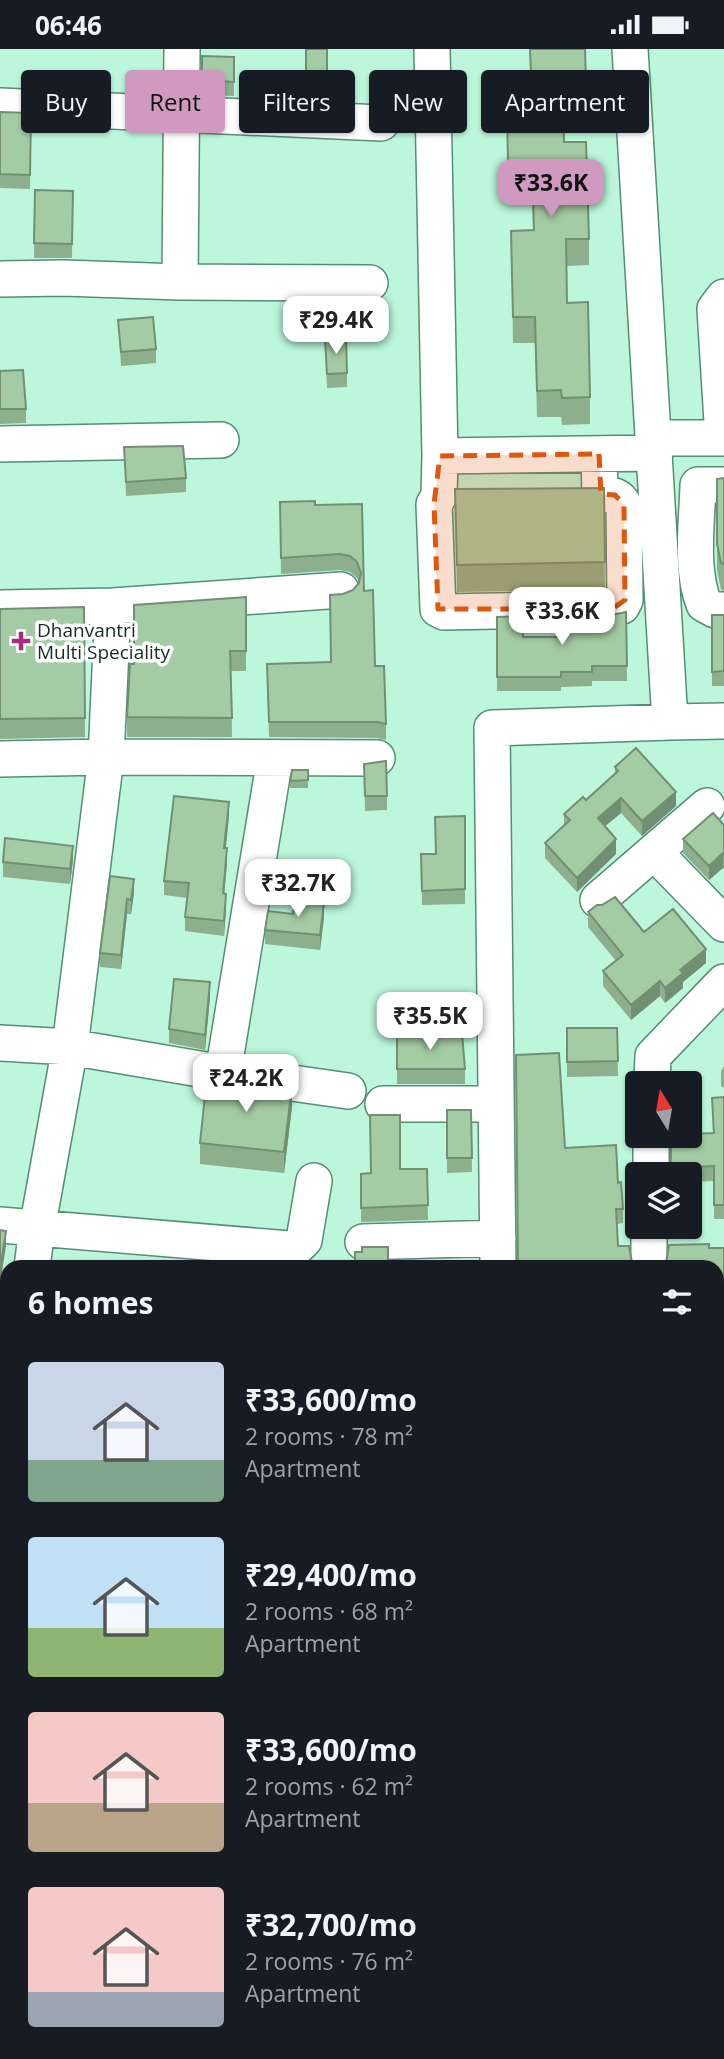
<!DOCTYPE html>
<html lang="en">
<head>
<meta charset="utf-8">
<style>
	:root { --surface:#171b24; --page:#20242c; --text:#f1f3f6; --muted:#9ea1a6; --accent:#d099c0 }
	body { margin:0; font-family:"Open Sans",sans-serif; background:var(--page); color:var(--text); height:100vh; display:flex; flex-direction:column; font-size:26px; white-space:nowrap }
	* { box-sizing:border-box; margin:0 }
	p { font-size:23px; color:var(--muted) }
	.icon { flex:none; width:38px; height:38px; fill:none; stroke:currentColor; stroke-width:2; stroke-linecap:round; stroke-linejoin:round }
	.map { position:relative; flex:1; overflow:hidden }
	.sheet { position:absolute; left:0px; top:1211px; width:724px; height:800px; display:flex; flex-direction:column; background:var(--surface); border-radius:21px 21px 0 0; box-shadow:0 2px 5px #0004 }
	.sheet>* { flex:none }
	.top-card { position:absolute; left:21px; top:21px; width:682px; height:63px; display:flex; gap:14px }
	.needle { width:46px; rotate:349deg }
	.buttons { position:absolute; left:625px; top:1022px; display:grid; gap:14px }
	.buttons a { display:grid; place-items:center; width:77px; height:77px; border-radius:7px; background:var(--surface); box-shadow:0 2px 5px #0004; font-size:35px }
	.price { position:absolute; translate:-50% -60px; padding:0 16px; border-radius:14px; background:#fff; color:#222; font-size:23px; line-height:46px; filter:drop-shadow(0 2px 4px #0008) }
	.price::after { content:''; position:absolute; left:50%; top:42px; width:21px; height:16px; margin-left:-10px; background:inherit; clip-path:polygon(0 0,100% 0,50% 100%) }
	.price.on { background:var(--accent); color:#111 }
	ul { padding:0; list-style:none }
	li { display:flex; align-items:center; gap:21px; height:175px; padding:0 28px }
	li span { display:grid; place-items:center; flex:none; width:196px; height:140px; border-radius:7px; color:#555 }
	li>.icon { margin-inline-start:auto }
	span .icon { width:84px; height:84px; fill:#fffc; stroke-width:1 }
	li b { font-size:30px }
	h2 { display:flex; justify-content:space-between; align-items:center; height:84px; padding:0 28px; font-size:30px }
	.tag { padding:0 24px; border-radius:7px; background:var(--surface); box-shadow:0 2px 5px #0004; font-size:24px; line-height:63px }
	.tag.on { background:var(--accent); color:#111 }
	.status { display:flex; justify-content:space-between; align-items:center; height:49px; padding:0 35px; background:var(--surface); direction:ltr }
	.status svg { height:19px; fill:currentColor }
	.map>svg:first-child { display:block }
	.lines { fill:none; stroke-linecap:round; stroke-linejoin:round }
	.minor-casing { stroke:#558d75; stroke-width:38 }
	.minor { stroke:#fff; stroke-width:35 }
	.wall { fill:#8daf8d }
	.shaded-wall { fill:#738f73 }
	.building { fill:#a4cca4; stroke:#738f73; stroke-width:2 }
	.marked { fill:#dd570d; fill-opacity:0.2; stroke:#dd570d; stroke-width:5; stroke-dasharray:14 9; stroke-linejoin:round }
	.poi-dot { fill:#a82b7e; stroke:#fff; stroke-width:2.5 }
	.labels { text-anchor:middle; stroke-width:7; stroke-linejoin:round; paint-order:stroke }
	.poi-label { font-size:19px; fill:#142c22; stroke:#fff; text-anchor:start }
</style>
</head>
<body>
<div class="status"><b>06:46</b><svg viewBox="0 0 49 12"><path d="M0 12V9h3v3zM5 12V6h3v6zM10 12V3h3v9zM15 12V0h3v12zM26 1h20v11H26zM47 4h2v5h-2z"/></svg></div>
<div class="map">
<svg width="724" height="2010" viewBox="0 0 724 2010">
	<rect width="100%" height="100%" fill="#bcf7db"/>
	<g class="lines">
		<!-- minor casing -->
		<g class="minor-casing">
			<path id="minor" d="M432 0 440 407 655 404
				M0 57 381 74
				M0 230 64 229 180 233 182 0
				M180 233 370 234
				M654 389H724
				M723 389 715 260 724 248
				M0 395 221 391
				M440 407 439 447 434 455 438 560 444 563 612 560 622 557 625 551 624 456C618 445 611 446 600 445L599 405
				M724 436H698C697 474 690 519 704 555L715 561H724
				M0 559 113 557
				M670 673 724 672
				M0 710 106 708 377 709
				M654 803 724 875
				M598 851 707 757
				M0 994 70 998 223 1024 275 709
				M223 1024 348 1042
				M652 1034 653 1007 724 933
				M383 1055H496
				M651 1125V1087
				M0 1176 290 1200 298 1197 304 1191 314 1132
				M363 1193 498 1189
				M32 1218 37 1180 70 998 106 708 113 557 341 541
				M498 1218 492 679 670 673 630 0
				M649 1218V1178
				M718 1332H724
				M0 1349 7 1350
				M5 1448 7 1426
				M718 1479H724
				M0 1618 7 1619
				M718 1630H724
				M0 1811 7 1813
				M718 1920H724
				M0 1972 7 1973
				M367 2004V2010
				M511 2004 512 2010
				M660 2004 661 2010
				M118 2010 119 2004"/>
		</g>
		<!-- minor -->
		<use href="#minor" class="minor"/>
	</g>
	<!-- wall -->
	<path class="wall" d="M306 0H327V51H306Z
		M530 0H585L586 60 563 61 564 93 589 190V216L566 217 567 254 590 348V375L562 376 561 368H537L535 294H513L511 182 533 181 532 137 508 138 506 26 530 25Z
		M202 7 234 8V47L202 46Z
		M0 63 31 64 30 140 0 139Z
		M35 141 73 142 72 209H34Z
		M118 271 156 300V314L121 317Z
		M325 290 347 324V338L327 339Z
		M0 322 26 360V374L0 375Z
		M124 398 186 429V443L126 447Z
		M724 429V542L721 541 717 521V430Z
		M604 439 605 540 457 543 455 440Z
		M280 453 315 456 362 455 364 542 375 617 386 675V691L377 689 269 688 267 631 331 613 343 545 353 541 359 534 357 529 350 523 340 521 281 525Z
		M246 548V622H231L232 688H127V668L134 615Z
		M84 558 85 688 0 690V560Z
		M626 563 627 632H592V637L561 638V642H497V568L523 588H567L612 566Z
		M712 566H724V637H712Z
		M364 715 387 747V761L365 762Z
		M615 718 676 757 642 787 621 764 605 777 616 805 577 843 545 809V794L564 777V765L586 751 615 725Z
		M308 721V739H290V732Z
		M229 767 226 799 227 814 224 845 226 859 224 887 185 882V868L187 849 164 846V832Z
		M465 767V855L422 856 421 805H436Z
		M724 776V820L723 819 709 831 683 804V790Z
		M73 811 70 835 3 828V813Z
		M110 827 134 844 131 865H127L121 920 100 918V904Z
		M588 863 644 883 706 914 683 933V939L665 954 660 947 631 971 603 937V922L616 912 588 878Z
		M293 865 324 868 320 901 265 895V881Z
		M210 948 205 1001 169 994V980Z
		M567 979H617L618 1027 567 1028Z
		M397 986 424 987 465 1020V1035H397Z
		M724 1017V1039L721 1037V1022Z
		M724 1048V1170H714V1132L690 1133V1125H669V1119L713 1084 712 1049Z
		M292 1058 284 1124 200 1115V1094Z
		M447 1061H471L472 1123 447 1124Z
		M565 1099 618 1134 623 1160V1174L617 1175 618 1197 632 1214 518 1218Z
		M427 1120 428 1171 361 1173V1125Z
		M709 1199H724V1240H721V1238H718V1218Z
		M718 1343H724V1398H718Z
		M718 1502H724V1558H718Z
		M718 1641H724V1686L718 1687Z
		M724 1715V1792H718V1716Z
		M724 1857V1901L718 1900V1858Z
		M720 1963V2008H681L680 2004H718V1964Z
		M530 2004H641L640 2009H634Z"/>
	<!-- shaded-wall -->
	<path class="shaded-wall" d="M676 743V757L642 787V772Z
		M621 749V764L598 783V769Z
		M229 753V767L224 813V799Z
		M616 790V805L577 843V829Z
		M73 797V811L70 835V820Z
		M227 799V814L223 859V844Z
		M723 804V819L709 831V817Z
		M134 830V844L131 865V851Z
		M226 845V859L224 887V872Z
		M127 850V865L121 920V906Z
		M324 853V868L320 901V886Z
		M706 900V914L683 933V939L665 954V939L680 921Z
		M660 932V947L631 971V956Z
		M210 933V948L205 1001V986Z
		M292 1037V1058L284 1124V1103Z
		M6 1182V1197L0 1236V1221Z"/>
	<!-- building -->
	<path class="building" d="M306 0H327V37L306 36Z
		M530 0H585L586 34H563L564 93H586L589 190H566L567 254 588 253 590 348 562 349 561 341 537 342 535 268H513L511 182 534 181 532 111H508L506 26 531 25Z
		M202 7 234 8V33L202 31Z
		M0 63 31 64 30 126 0 125Z
		M35 141 73 142 72 195 34 194Z
		M153 268 156 300 121 303 118 271Z
		M346 289 347 324 327 325 325 290Z
		M23 321 26 360H0V322Z
		M183 397 186 429 126 433 124 398Z
		M724 429V515L721 514 717 495V430Z
		M604 439 605 513 457 516 455 440Z
		M315 452V456L362 455 364 542 373 541 375 617H384L386 675 377 673H269L267 615 331 613 330 546 343 545 353 541 359 534 361 524 357 513 350 507 340 505 281 509 280 453Z
		M246 548V602H230L232 669 127 668 130 615H134V556Z
		M84 558 85 669 0 670V560Z
		M626 563 627 617H592V623H561V628H497V568L523 567V588H567L566 566H612Z
		M712 566H724V622L712 623Z
		M636 699 676 743 642 772 621 749 598 769 616 790 577 829 545 794 570 771 564 765 583 748 586 751 618 722 615 718Z
		M386 712 387 747H365L364 715Z
		M292 721H308V731L290 732Z
		M174 747 229 753 224 799H227L223 844 226 845 224 872 185 868 189 834 164 832Z
		M713 764 724 776V806L723 804 709 817 683 790Z
		M465 767V840L422 842 421 805H436L435 768Z
		M5 789 73 797 70 820 3 813Z
		M110 827 134 830 131 851 127 850 121 906 100 904Z
		M615 848 644 883 673 860 706 900 680 921 683 924 665 939 660 932 631 956 603 922 623 906 588 863 597 856H602Z
		M295 850 324 853 320 886 265 881 268 862 293 865Z
		M174 930 210 933 205 986 169 980Z
		M567 979H617L618 1012 567 1013Z
		M462 984 465 1020H397V986L424 985V987Z
		M559 1004 565 1099 616 1096 618 1134 621 1133 623 1160H616L618 1197H629L632 1214 636 1218H518L516 1006Z
		M207 1028 292 1037 284 1103 200 1094Z
		M724 1048V1156H714V1117L669 1119 671 1110V1087H690V1085L714 1084 712 1049Z
		M447 1061H471L472 1109H447Z
		M370 1066H400V1120H427L428 1156 361 1159V1125L371 1124Z
		M0 1181 6 1182 0 1221Z
		M709 1195V1199H724V1226H721V1223H718V1218H662L666 1214 669 1196Z
		M362 1198H388V1218H355V1203H362Z
		M718 1343H724V1383H718Z
		M718 1502H724V1544H718Z
		M718 1641H724V1672H718Z
		M724 1715V1777H718V1716Z
		M724 1857V1887L718 1886V1858Z
		M720 1963V1993H718V1964Z
		M297 2004H330V2010H297Z
		M385 2004H467L468 2010H381Z
		M530 2004H634V2010H524Z"/>
	<!-- marked area -->
	<path class="marked" d="M599 405 601 445 615 446 624 456 625 551 612 560H438L434 455 440 407Z"/>
	<!-- markers -->
	<path class="poi-dot" d="M17.5 581.5h7v7h7v7h-7v7h-7v-7h-7v-7h7z"/>
	<g class="labels">
		<!-- poi labels -->
		<g class="poi-label">
			<text x="37" y="588">Dhanvantri<tspan x="37" dy="22">Multi Speciality</tspan></text>
		</g>
	</g>
</svg>
<div class="buttons">
<a><svg class="needle" viewBox="-14 -14 28 28"><path d="M0-13l5 13h-10z" fill="#e53935"/><path d="M0 13l5-13h-10z" fill="#9ea1a6"/></svg></a>
<a><svg class="icon" aria-label="layers" viewBox="0 0 24 24"><path d="M12 4l9 5-9 5-9-5zM3 14l9 5 9-5"/></svg></a>
</div>
<b class="price on" style="left:551px;top:170px">₹33.6K</b>
<b class="price" style="left:336px;top:307px">₹29.4K</b>
<b class="price" style="left:562px;top:598px">₹33.6K</b>
<b class="price" style="left:298px;top:870px">₹32.7K</b>
<b class="price" style="left:430px;top:1003px">₹35.5K</b>
<b class="price" style="left:246px;top:1065px">₹24.2K</b>
<div class="top-card">
<a class="tag">Buy</a>
<a class="tag on">Rent</a>
<a class="tag">Filters</a>
<a class="tag">New</a>
<a class="tag">Apartment</a>
</div>
<section class="sheet">
<h2>6 homes<svg class="icon" aria-label="filters" viewBox="0 0 24 24"><path d="M4 7h16M4 17h16"/><circle cx="9" cy="7" r="2"/><circle cx="15" cy="17" r="2"/></svg></h2>
<ul>
<li><span style="background:linear-gradient(#c9d6e8 70%,#7fa58c 0)"><svg class="icon" aria-label="home" viewBox="0 0 24 24"><path d="M3 11l9-7 9 7M6 9v11h12V9"/></svg></span><div><b>₹33,600/mo</b><p>2 rooms · 78 m²</p><p>Apartment</p></div></li>
<li><span style="background:linear-gradient(#bfe0f5 65%,#8fb573 0)"><svg class="icon" aria-label="home" viewBox="0 0 24 24"><path d="M3 11l9-7 9 7M6 9v11h12V9"/></svg></span><div><b>₹29,400/mo</b><p>2 rooms · 68 m²</p><p>Apartment</p></div></li>
<li><span style="background:linear-gradient(#f6c9c9 65%,#b9a48a 0)"><svg class="icon" aria-label="home" viewBox="0 0 24 24"><path d="M3 11l9-7 9 7M6 9v11h12V9"/></svg></span><div><b>₹33,600/mo</b><p>2 rooms · 62 m²</p><p>Apartment</p></div></li>
<li><span style="background:linear-gradient(#f6c9c9 75%,#9aa5b1 0)"><svg class="icon" aria-label="home" viewBox="0 0 24 24"><path d="M3 11l9-7 9 7M6 9v11h12V9"/></svg></span><div><b>₹32,700/mo</b><p>2 rooms · 76 m²</p><p>Apartment</p></div></li>
</ul>
</section>
</div>
</body>
</html>
